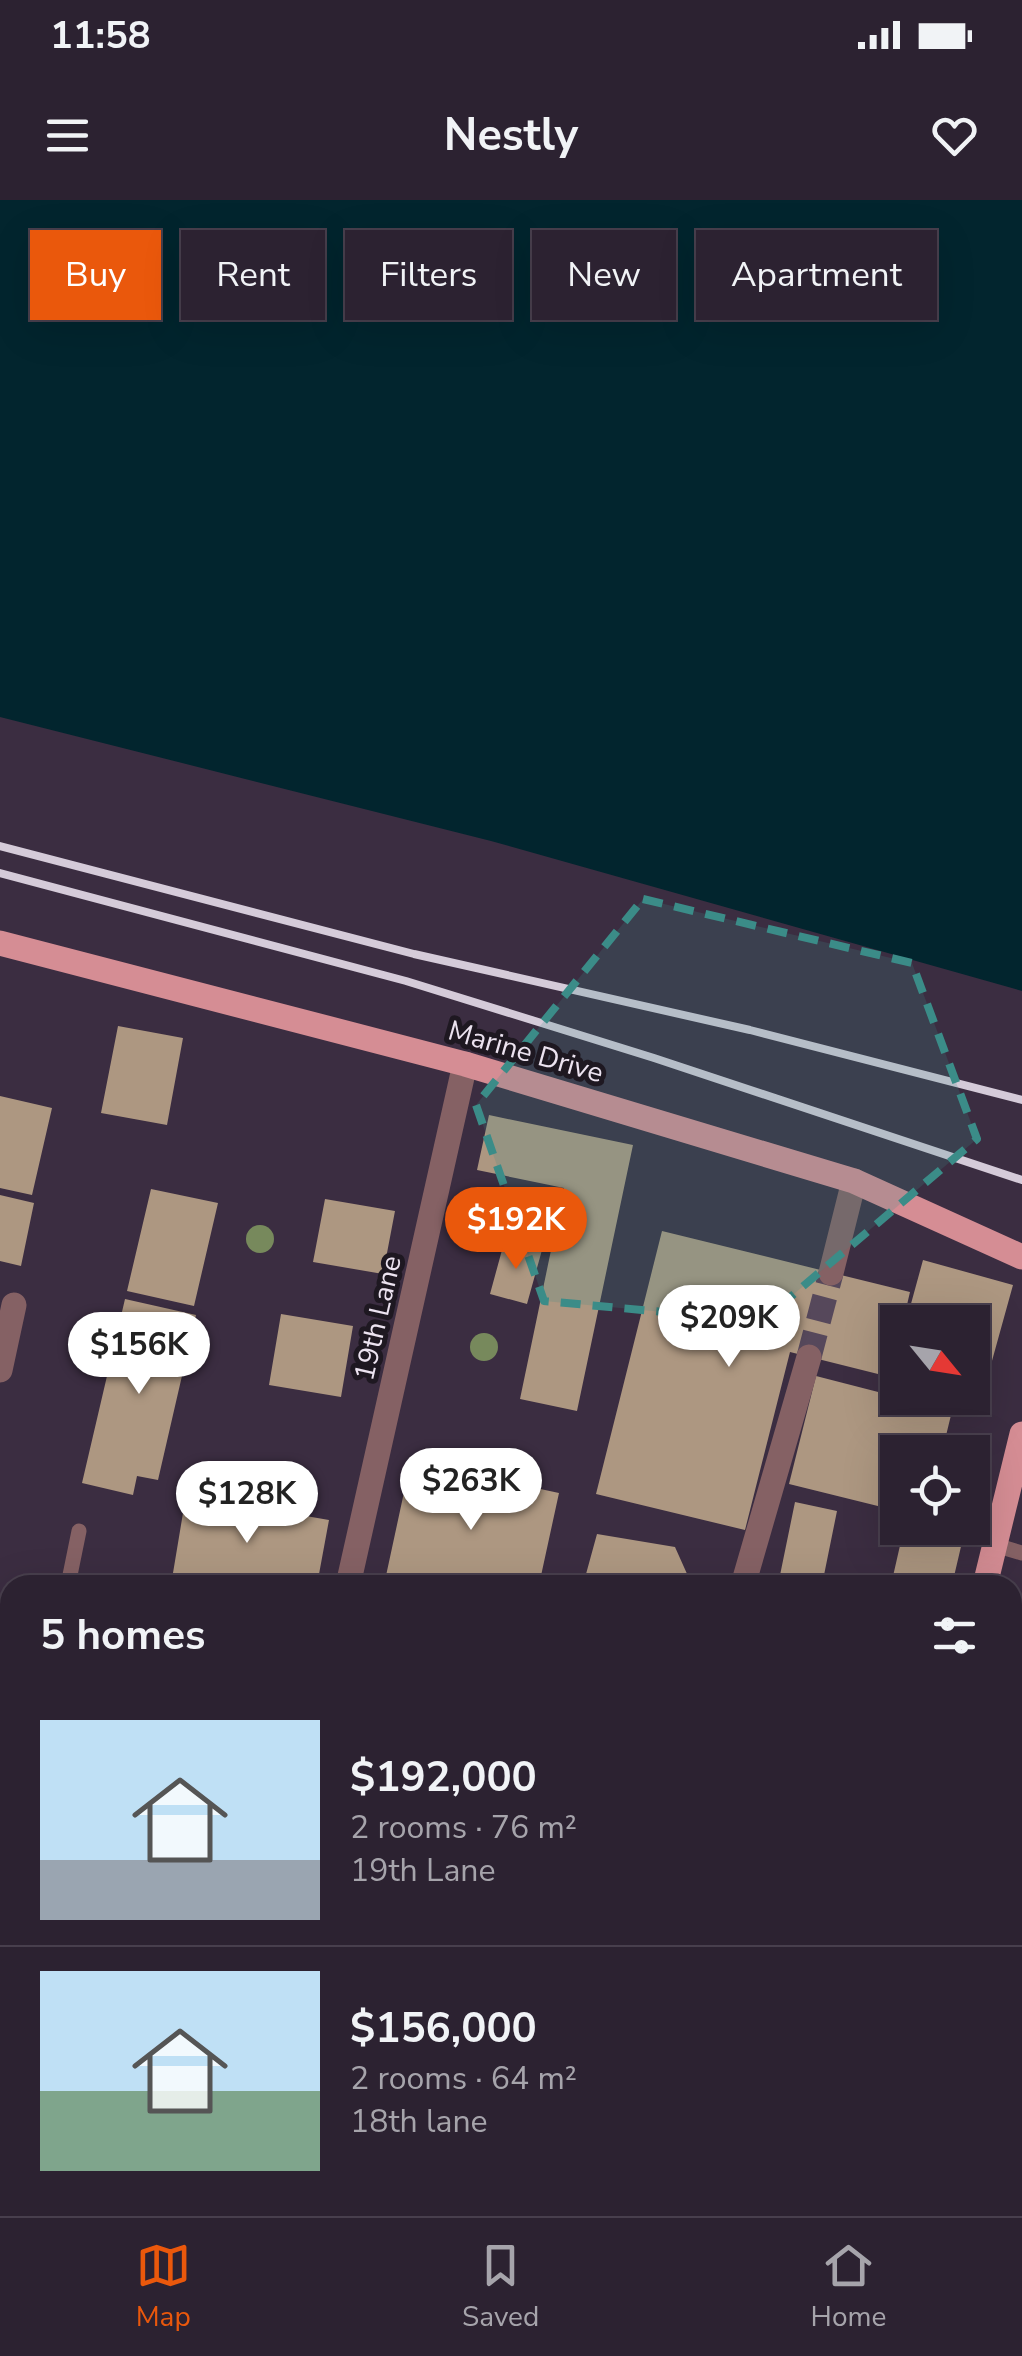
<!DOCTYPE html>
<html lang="en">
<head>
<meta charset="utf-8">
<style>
	:root { --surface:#2c2231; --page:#342a39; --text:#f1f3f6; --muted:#a6a4ab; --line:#483f4d; --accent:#ea580c }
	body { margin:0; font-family:"Nunito Sans",sans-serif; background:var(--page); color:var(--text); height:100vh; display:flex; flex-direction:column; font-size:38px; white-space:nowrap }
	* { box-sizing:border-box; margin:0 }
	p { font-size:32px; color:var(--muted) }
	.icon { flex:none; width:55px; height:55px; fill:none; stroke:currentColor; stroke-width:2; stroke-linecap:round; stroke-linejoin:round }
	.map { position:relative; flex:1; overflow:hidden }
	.details { position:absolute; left:0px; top:1375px; width:1022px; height:642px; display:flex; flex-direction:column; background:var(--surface); border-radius:30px 30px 0 0; box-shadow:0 10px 40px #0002,0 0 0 2px var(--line) }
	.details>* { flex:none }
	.hud { position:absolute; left:30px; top:30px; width:962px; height:90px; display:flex; gap:20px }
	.needle { width:65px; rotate:120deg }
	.buttons { position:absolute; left:880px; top:1105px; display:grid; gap:20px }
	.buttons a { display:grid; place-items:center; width:110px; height:110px; border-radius:0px; background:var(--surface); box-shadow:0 10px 40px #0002,0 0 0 2px var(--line); font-size:50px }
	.price { position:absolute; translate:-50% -85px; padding:0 22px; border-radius:35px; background:#fff; color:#222; font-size:32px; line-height:65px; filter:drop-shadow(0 2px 5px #0008) }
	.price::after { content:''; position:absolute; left:50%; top:60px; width:30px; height:22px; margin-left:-15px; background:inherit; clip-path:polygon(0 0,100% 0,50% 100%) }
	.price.current { background:var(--accent); color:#fff }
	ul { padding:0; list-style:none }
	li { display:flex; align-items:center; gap:30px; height:250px; padding:0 40px }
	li+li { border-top:2px solid var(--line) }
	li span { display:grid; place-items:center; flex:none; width:280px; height:200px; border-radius:0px; color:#555 }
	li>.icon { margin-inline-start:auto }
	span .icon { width:120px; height:120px; fill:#fffc; stroke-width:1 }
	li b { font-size:42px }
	h2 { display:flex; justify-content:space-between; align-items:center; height:120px; padding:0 40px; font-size:42px }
	.pill { padding:0 35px; border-radius:0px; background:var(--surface); box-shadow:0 10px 40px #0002,0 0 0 2px var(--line); font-size:35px; line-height:90px }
	.pill.current { background:var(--accent); color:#fff }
	.status { display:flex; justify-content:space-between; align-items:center; height:70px; padding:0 50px; background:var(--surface); direction:ltr }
	.status svg { height:28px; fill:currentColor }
	header { display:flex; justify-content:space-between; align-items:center; height:130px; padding:0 40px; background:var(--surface); font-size:45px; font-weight:700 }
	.tab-bar { display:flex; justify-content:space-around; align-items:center; height:140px; border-top:2px solid var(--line); background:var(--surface); font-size:28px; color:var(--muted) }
	.tab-bar a { display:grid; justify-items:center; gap:5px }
	.tab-bar .current { color:var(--accent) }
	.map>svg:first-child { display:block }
	.water { fill:#02252e }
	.building { fill:#ad9781 }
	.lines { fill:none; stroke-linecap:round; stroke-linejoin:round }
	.minor-tunnel { stroke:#56485b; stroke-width:25; stroke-dasharray:25 12; stroke-linecap:butt }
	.service { stroke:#856164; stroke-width:15 }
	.minor { stroke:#856164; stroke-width:25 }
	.primary { stroke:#d58d94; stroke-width:25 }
	.trunk { stroke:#e5969d; stroke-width:28 }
	.rail { stroke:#d5cbd9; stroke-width:8 }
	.tree { fill:#77895c }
	.marked { fill:#3b8c88; fill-opacity:0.2; stroke:#3b8c88; stroke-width:8; stroke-dasharray:20 12; stroke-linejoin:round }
	.labels { text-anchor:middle; stroke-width:10; stroke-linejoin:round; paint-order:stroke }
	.street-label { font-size:28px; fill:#ece3f0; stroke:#1e1821 }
</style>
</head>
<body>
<div class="status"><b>11:58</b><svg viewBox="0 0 49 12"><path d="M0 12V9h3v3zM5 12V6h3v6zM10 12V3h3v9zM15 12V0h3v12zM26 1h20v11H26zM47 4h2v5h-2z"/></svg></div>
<header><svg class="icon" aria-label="menu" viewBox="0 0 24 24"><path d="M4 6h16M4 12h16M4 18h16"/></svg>Nestly<svg class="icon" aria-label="heart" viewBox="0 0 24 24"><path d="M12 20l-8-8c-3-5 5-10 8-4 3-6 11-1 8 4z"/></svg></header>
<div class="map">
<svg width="1022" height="2016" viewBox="0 0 1022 2016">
	<rect width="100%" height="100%" fill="#3b2d41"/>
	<!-- water -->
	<path class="water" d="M0 0H1022V791L491 641 0 517Z"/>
	<!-- building -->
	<path class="building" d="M118 826 183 838 167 925 101 913Z
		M0 896 52 908 32 995 0 988Z
		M489 915 633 945 577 1211 520 1199 564 988 477 970Z
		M151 989 218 1003 194 1106 127 1091Z
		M0 995 34 1003 21 1066 0 1061Z
		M325 999 395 1011 383 1074 313 1062Z
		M662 1031 910 1092 903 1122H898V1145L890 1177 790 1152 745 1330 596 1294Z
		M505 1039 542 1050 527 1104 490 1094Z
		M923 1060 1013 1085 977 1215 915 1199 972 1198V1122H906Z
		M125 1099 196 1115 158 1280 137 1276 133 1295 82 1283Z
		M281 1114 353 1126 341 1197 269 1185Z
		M896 1159H898V1194L887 1191Z
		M816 1176 952 1211 942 1252H898V1311L789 1284Z
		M439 1267 559 1293 539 1385H384L406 1283 435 1289Z
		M186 1295 329 1320 317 1385H171Z
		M795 1302 837 1311 822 1385H778Z
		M904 1328 963 1338 952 1385H891Z
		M597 1334 675 1347 692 1385H583Z
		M1012 1550 1022 1552V1753L1012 1751Z
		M180 2008H281L279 2016H178Z
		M548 2008H599L598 2016H582L548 2009Z"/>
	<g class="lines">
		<!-- minor-tunnel -->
		<path class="minor-tunnel" d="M809 1157 831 1073"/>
		<!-- service -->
		<path class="service" d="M995 1345 1022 1353
			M68 1385 79 1331
			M153 2008 154 2016
			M322 2016 324 2008
			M677 2016V2008"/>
		<!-- minor -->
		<path class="minor" d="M831 1073 854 981
			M0 1170 14 1105
			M348 1385 465 864
			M743 1385 809 1157
			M22 2016 24 2008"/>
		<!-- primary -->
		<path class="primary" d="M0 743 465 864 854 981 1022 1057
			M985 1385 1022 1234"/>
		<!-- trunk -->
		<path class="trunk" d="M0 1620 10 1623
			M1012 1815 1022 1817
			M1012 1907 1022 1920"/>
		<!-- rail -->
		<path class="rail" d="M0 646 414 754 750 830 1022 900
			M0 673 406 781 654 858 1022 980"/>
	</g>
	<!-- trees -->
	<g class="tree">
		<circle cx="490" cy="1034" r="14"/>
		<circle cx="260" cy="1039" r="14"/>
		<circle cx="484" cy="1147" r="14"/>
	</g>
	<!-- marked area -->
	<path class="marked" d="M643 699 912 763 977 939 762 1121 544 1101 476 905Z"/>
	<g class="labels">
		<!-- street labels -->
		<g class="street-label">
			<text transform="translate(526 851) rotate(16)" y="10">Marine Drive</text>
			<text transform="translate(377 1118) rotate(-77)" y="10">19th Lane</text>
		</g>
	</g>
</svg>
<div class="buttons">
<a><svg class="needle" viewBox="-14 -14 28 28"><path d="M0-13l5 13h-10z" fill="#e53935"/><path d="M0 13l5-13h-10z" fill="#a6a4ab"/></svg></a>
<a><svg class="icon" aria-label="locate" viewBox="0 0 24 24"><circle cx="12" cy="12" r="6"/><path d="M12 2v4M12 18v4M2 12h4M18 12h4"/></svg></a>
</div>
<b class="price current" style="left:516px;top:1072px">$192K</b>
<b class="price" style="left:729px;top:1170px">$209K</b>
<b class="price" style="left:139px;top:1197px">$156K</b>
<b class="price" style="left:471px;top:1333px">$263K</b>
<b class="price" style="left:247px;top:1346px">$128K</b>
<div class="hud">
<a class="pill current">Buy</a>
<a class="pill">Rent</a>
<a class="pill">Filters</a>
<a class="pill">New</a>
<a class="pill">Apartment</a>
</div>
<section class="details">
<h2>5 homes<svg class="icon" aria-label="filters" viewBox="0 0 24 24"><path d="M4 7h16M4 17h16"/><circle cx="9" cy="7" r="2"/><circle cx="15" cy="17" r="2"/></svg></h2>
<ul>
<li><span style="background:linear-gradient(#bfe0f5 70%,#9aa5b1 0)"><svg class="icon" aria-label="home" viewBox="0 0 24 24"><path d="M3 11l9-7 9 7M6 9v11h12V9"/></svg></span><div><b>$192,000</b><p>2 rooms · 76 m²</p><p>19th Lane</p></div></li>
<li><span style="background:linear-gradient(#bfe0f5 60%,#7fa58c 0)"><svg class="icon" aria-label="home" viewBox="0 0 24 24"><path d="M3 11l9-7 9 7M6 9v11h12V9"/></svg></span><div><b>$156,000</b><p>2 rooms · 64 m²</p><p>18th lane</p></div></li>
</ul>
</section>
</div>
<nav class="tab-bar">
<a class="current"><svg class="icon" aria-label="map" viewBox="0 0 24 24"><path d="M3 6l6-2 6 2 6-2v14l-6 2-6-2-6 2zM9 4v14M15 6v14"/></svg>Map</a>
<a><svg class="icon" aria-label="saved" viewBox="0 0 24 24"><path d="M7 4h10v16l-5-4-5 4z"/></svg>Saved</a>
<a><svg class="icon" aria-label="home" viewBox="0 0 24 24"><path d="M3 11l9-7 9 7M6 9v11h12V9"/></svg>Home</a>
</nav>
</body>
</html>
